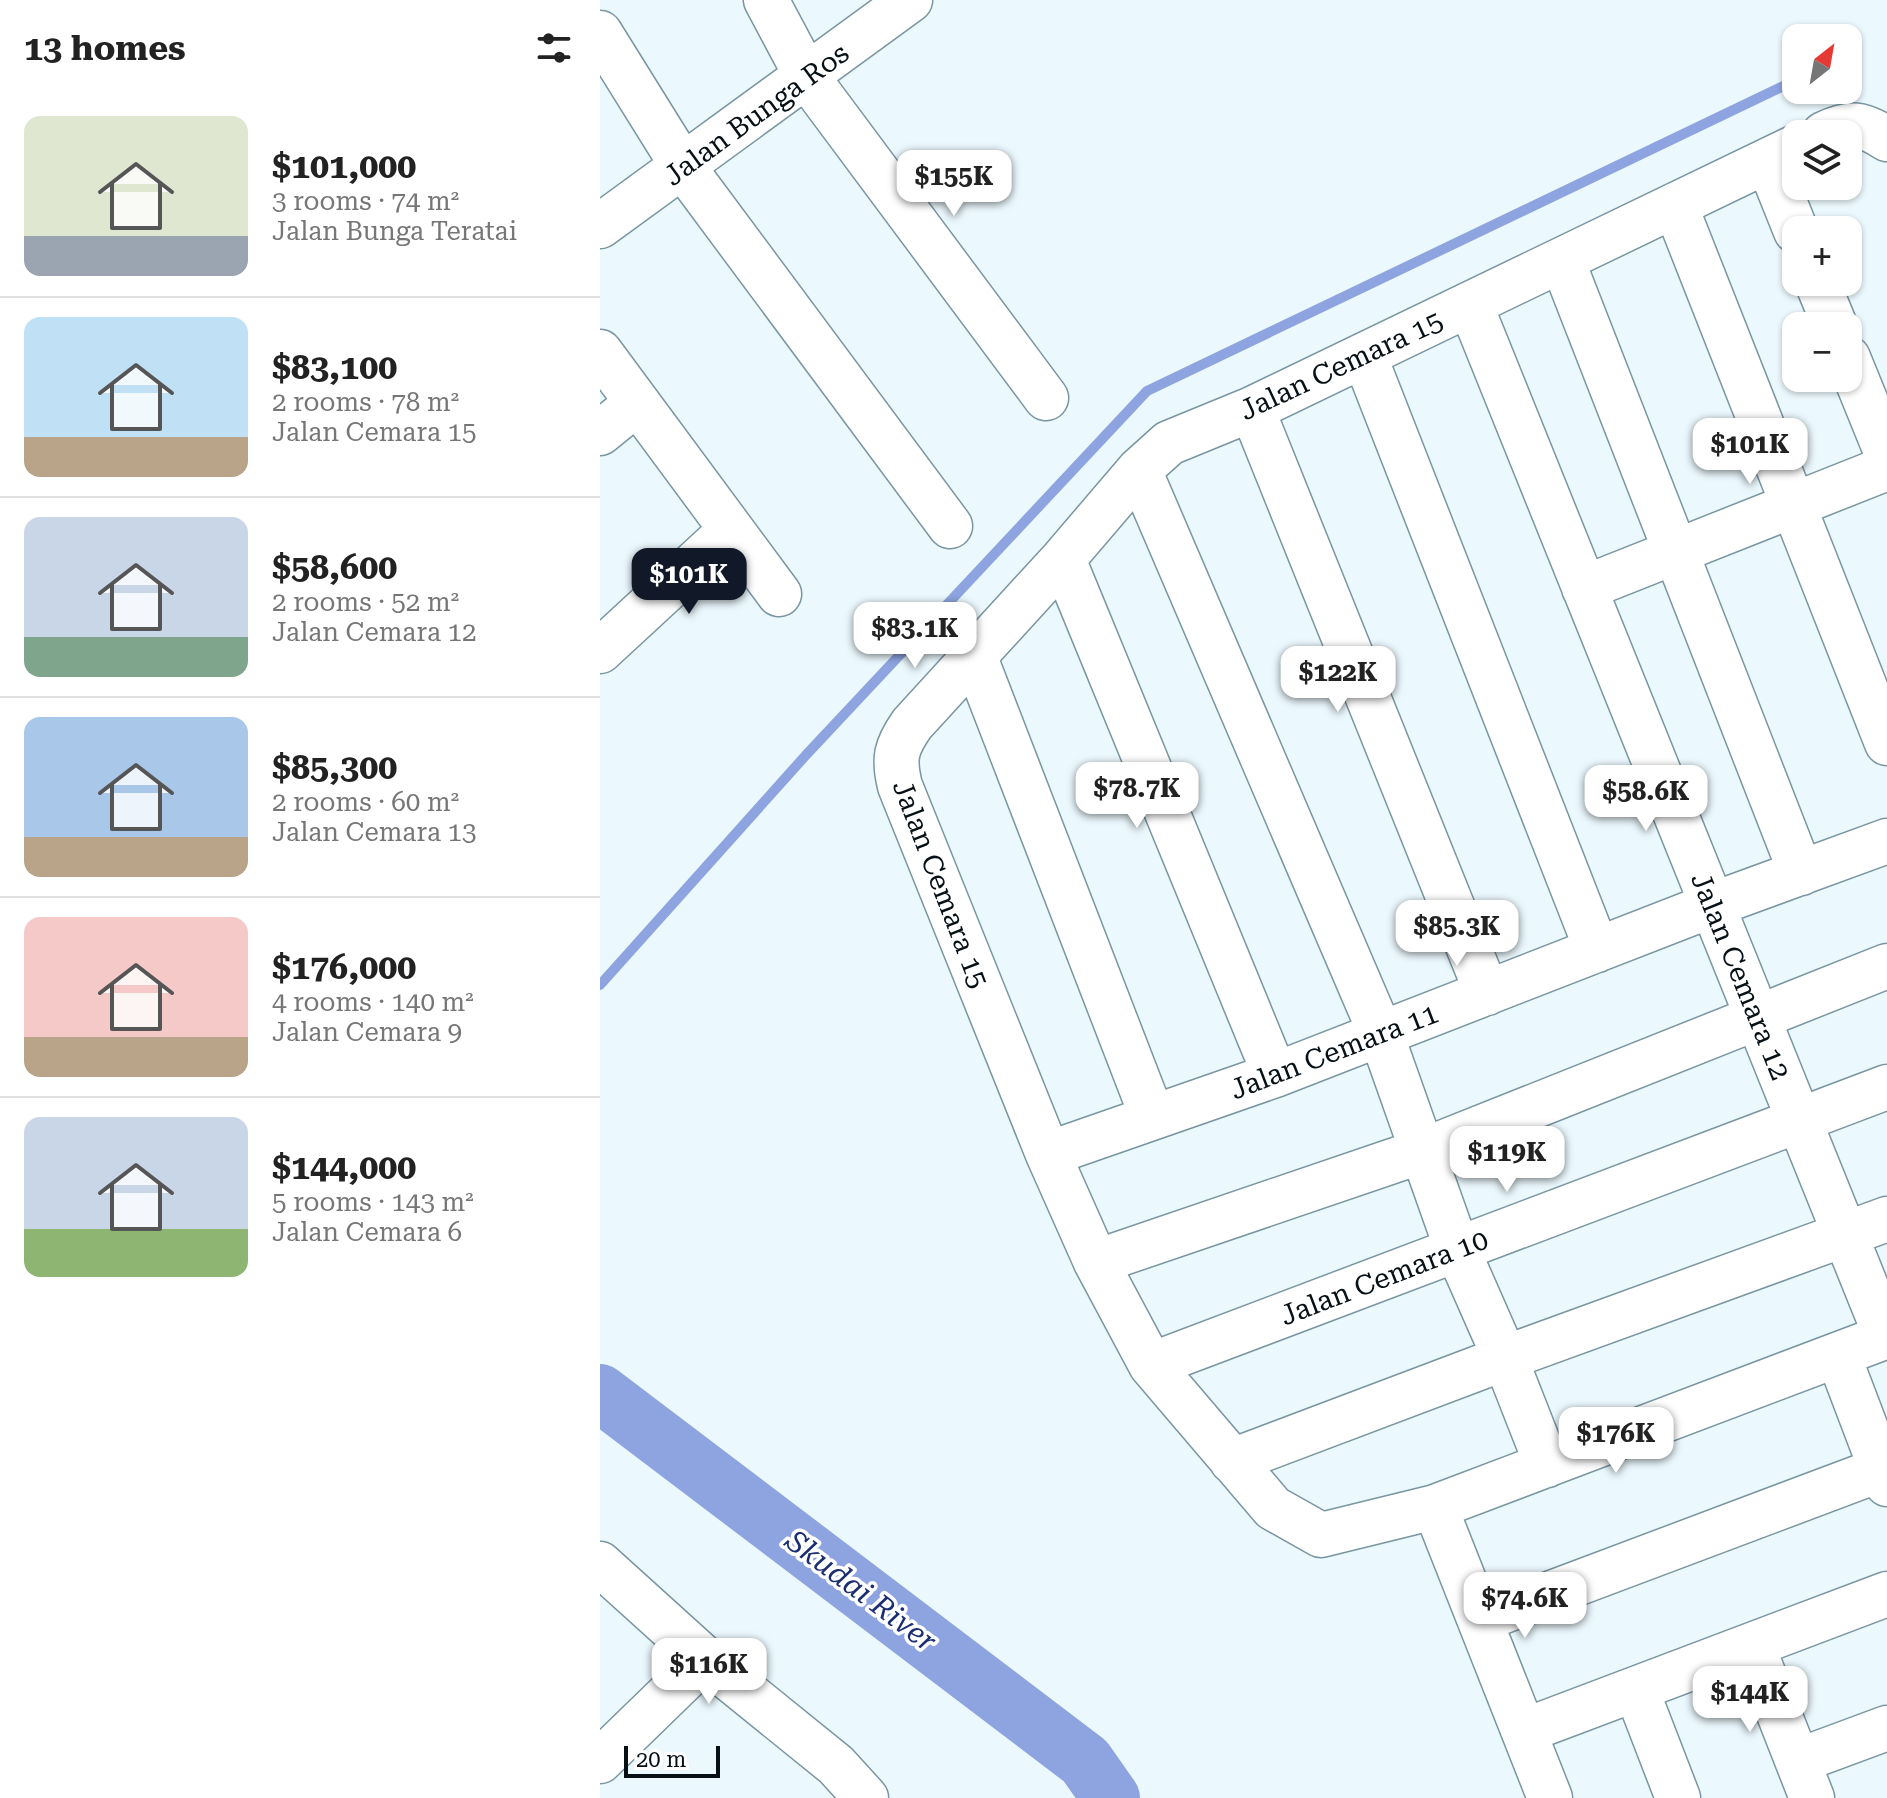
<!DOCTYPE html>
<html lang="en">
<head>
<meta charset="utf-8">
<style>
	:root { --surface:#fff; --page:#f2f2f2; --text:#222; --muted:#767676; --line:#e0e0e0; --accent:#111827 }
	body { margin:0; font-family:"Roboto Serif",serif; background:var(--page); color:var(--text); height:100vh; display:flex; flex-direction:column; font-size:30px; white-space:nowrap }
	* { box-sizing:border-box; margin:0 }
	p { font-size:26px; color:var(--muted) }
	.icon { flex:none; width:44px; height:44px; fill:none; stroke:currentColor; stroke-width:2; stroke-linecap:round; stroke-linejoin:round }
	.map { position:relative; flex:1; overflow:hidden }
	.side { display:flex; flex-direction:column; background:var(--surface); width:600px }
	.side>* { flex:none }
	.needle { width:52px; rotate:31deg }
	.buttons { position:absolute; left:1182px; top:24px; display:grid; gap:16px }
	.buttons a { display:grid; place-items:center; width:80px; height:80px; border-radius:16px; background:var(--surface); box-shadow:0 2px 6px #0004; font-size:40px }
	.scale { position:absolute; left:24px; bottom:20px; width:96px; box-sizing:border-box; padding-left:8px; border:4px solid #061015; border-top:0; font-size:22px; line-height:28px; white-space:nowrap; color:#061015; -webkit-text-stroke:6px #fff; paint-order:stroke }
	.price { position:absolute; translate:-50% -68px; padding:0 18px; border-radius:16px; background:#fff; color:#222; font-size:26px; line-height:52px; filter:drop-shadow(0 2px 4px #0008) }
	.price::after { content:''; position:absolute; left:50%; top:48px; width:24px; height:18px; margin-left:-12px; background:inherit; clip-path:polygon(0 0,100% 0,50% 100%) }
	.price.active { background:var(--accent); color:#fff }
	ul { padding:0; list-style:none }
	li { display:flex; align-items:center; gap:24px; height:200px; padding:0 24px }
	li+li { border-top:2px solid var(--line) }
	li span { display:grid; place-items:center; flex:none; width:224px; height:160px; border-radius:16px; color:#555 }
	li>.icon { margin-inline-start:auto }
	span .icon { width:96px; height:96px; fill:#fffc; stroke-width:1 }
	li b { font-size:34px }
	h2 { display:flex; justify-content:space-between; align-items:center; height:96px; padding:0 24px; font-size:34px }
	main { display:flex; flex:1; min-height:0 }
	.map>svg:first-child { display:block }
	.lines { fill:none; stroke-linecap:round; stroke-linejoin:round }
	.stream { stroke:#8da4e0; stroke-width:10 }
	.river { stroke:#8da4e0; stroke-width:58 }
	.minor-casing { stroke:#7996a2; stroke-width:47 }
	.minor { stroke:#fff; stroke-width:44 }
	.labels { text-anchor:middle; stroke-width:7; stroke-linejoin:round; paint-order:stroke }
	.street-label { font-size:28px; fill:#061015; stroke:#fff }
	.water-label { font-size:30px; font-style:italic; fill:#1b2e73; stroke:#fff }
</style>
</head>
<body>
<main>
<section class="side">
<h2>13 homes<svg class="icon" aria-label="filters" viewBox="0 0 24 24"><path d="M4 7h16M4 17h16"/><circle cx="9" cy="7" r="2"/><circle cx="15" cy="17" r="2"/></svg></h2>
<ul>
<li><span style="background:linear-gradient(#dfe7d0 75%,#9aa5b1 0)"><svg class="icon" aria-label="home" viewBox="0 0 24 24"><path d="M3 11l9-7 9 7M6 9v11h12V9"/></svg></span><div><b>$101,000</b><p>3 rooms · 74 m²</p><p>Jalan Bunga Teratai</p></div></li>
<li><span style="background:linear-gradient(#bfe0f5 75%,#b9a48a 0)"><svg class="icon" aria-label="home" viewBox="0 0 24 24"><path d="M3 11l9-7 9 7M6 9v11h12V9"/></svg></span><div><b>$83,100</b><p>2 rooms · 78 m²</p><p>Jalan Cemara 15</p></div></li>
<li><span style="background:linear-gradient(#c9d6e8 75%,#7fa58c 0)"><svg class="icon" aria-label="home" viewBox="0 0 24 24"><path d="M3 11l9-7 9 7M6 9v11h12V9"/></svg></span><div><b>$58,600</b><p>2 rooms · 52 m²</p><p>Jalan Cemara 12</p></div></li>
<li><span style="background:linear-gradient(#a9c7e8 75%,#b9a48a 0)"><svg class="icon" aria-label="home" viewBox="0 0 24 24"><path d="M3 11l9-7 9 7M6 9v11h12V9"/></svg></span><div><b>$85,300</b><p>2 rooms · 60 m²</p><p>Jalan Cemara 13</p></div></li>
<li><span style="background:linear-gradient(#f6c9c9 75%,#b9a48a 0)"><svg class="icon" aria-label="home" viewBox="0 0 24 24"><path d="M3 11l9-7 9 7M6 9v11h12V9"/></svg></span><div><b>$176,000</b><p>4 rooms · 140 m²</p><p>Jalan Cemara 9</p></div></li>
<li><span style="background:linear-gradient(#c9d6e8 70%,#8fb573 0)"><svg class="icon" aria-label="home" viewBox="0 0 24 24"><path d="M3 11l9-7 9 7M6 9v11h12V9"/></svg></span><div><b>$144,000</b><p>5 rooms · 143 m²</p><p>Jalan Cemara 6</p></div></li>
</ul>
</section>
<div class="map">
<svg width="1287" height="1798" viewBox="0 0 1287 1798">
	<rect width="100%" height="100%" fill="#ebf8fd"/>
	<g class="lines">
		<!-- stream -->
		<path class="stream" d="M1248 55 1250 53
			M0 985 206 755 547 391 1196 80"/>
		<!-- river -->
		<path class="river" d="M0 1393 485 1761 511 1798"/>
		<!-- minor casing -->
		<g class="minor-casing">
			<path id="minor" d="M166 0 207 77 446 398
				M0 33 84 168 350 526
				M1224 134C1251 121 1262 123 1287 139
				M1196 147 652 409 569 443 539 470 463 559 312 724C296 747 293 758 300 786L448 1154 496 1262 551 1365 673 1508 721 1535 835 1507 1287 1336
				M1168 161 1196 231
				M1075 205 1287 743
				M0 226 310 0
				M962 260 1201 873
				M1217 282 1235 326
				M870 304 1286 1336
				M0 352 179 594
				M764 355 997 950
				M1248 358 1287 454
				M652 409 887 993
				M0 433 37 403
				M539 470 781 1034 857 1249 905 1358 947 1465
				M463 559 675 1075
				M984 588 1287 468
				M0 651 131 530
				M374 655 552 1116
				M448 1154 675 1075 1112 905 1287 841
				M496 1262 822 1151 1287 966
				M1238 1355 1287 1484
				M551 1365 1287 1087
				M632 1461 905 1358 1287 1219
				M835 1507 950 1798
				M0 1564 105 1659 236 1765 266 1798
				M880 1620 1287 1467
				M1152 1645 1212 1798
				M1036 1689 1078 1798
				M924 1731 1287 1594
				M0 1761 105 1659
				M1198 1761 1287 1728"/>
		</g>
		<!-- minor -->
		<use href="#minor" class="minor"/>
	</g>
	<g class="labels">
		<!-- street labels -->
		<g class="street-label">
			<text transform="translate(156 114) rotate(-36)" y="10">Jalan Bunga Ros</text>
			<text transform="translate(741 365) rotate(-25)" y="10">Jalan Cemara 15</text>
			<text transform="translate(341 884) rotate(69)" y="10">Jalan Cemara 15</text>
			<text transform="translate(1141 976) rotate(68)" y="10">Jalan Cemara 12</text>
			<text transform="translate(734 1051) rotate(-21)" y="10">Jalan Cemara 11</text>
			<text transform="translate(784 1277) rotate(-21)" y="10">Jalan Cemara 10</text>
		</g>
		<!-- water labels -->
		<g class="water-label">
			<text transform="translate(261 1591) rotate(37)" y="10">Skudai River</text>
		</g>
	</g>
</svg>
<div class="buttons">
<a><svg class="needle" viewBox="-14 -14 28 28"><path d="M0-13l5 13h-10z" fill="#e53935"/><path d="M0 13l5-13h-10z" fill="#767676"/></svg></a>
<a><svg class="icon" aria-label="layers" viewBox="0 0 24 24"><path d="M12 4l9 5-9 5-9-5zM3 14l9 5 9-5"/></svg></a>
<a>+</a>
<a>−</a>
</div>
<div class="scale">20 m</div>
<b class="price" style="left:354px;top:218px">$155K</b>
<b class="price" style="left:1150px;top:486px">$101K</b>
<b class="price active" style="left:89px;top:616px">$101K</b>
<b class="price" style="left:315px;top:670px">$83.1K</b>
<b class="price" style="left:738px;top:714px">$122K</b>
<b class="price" style="left:537px;top:830px">$78.7K</b>
<b class="price" style="left:1046px;top:833px">$58.6K</b>
<b class="price" style="left:857px;top:968px">$85.3K</b>
<b class="price" style="left:907px;top:1194px">$119K</b>
<b class="price" style="left:1016px;top:1475px">$176K</b>
<b class="price" style="left:925px;top:1640px">$74.6K</b>
<b class="price" style="left:109px;top:1706px">$116K</b>
<b class="price" style="left:1150px;top:1734px">$144K</b>
</div>
</main>
</body>
</html>
